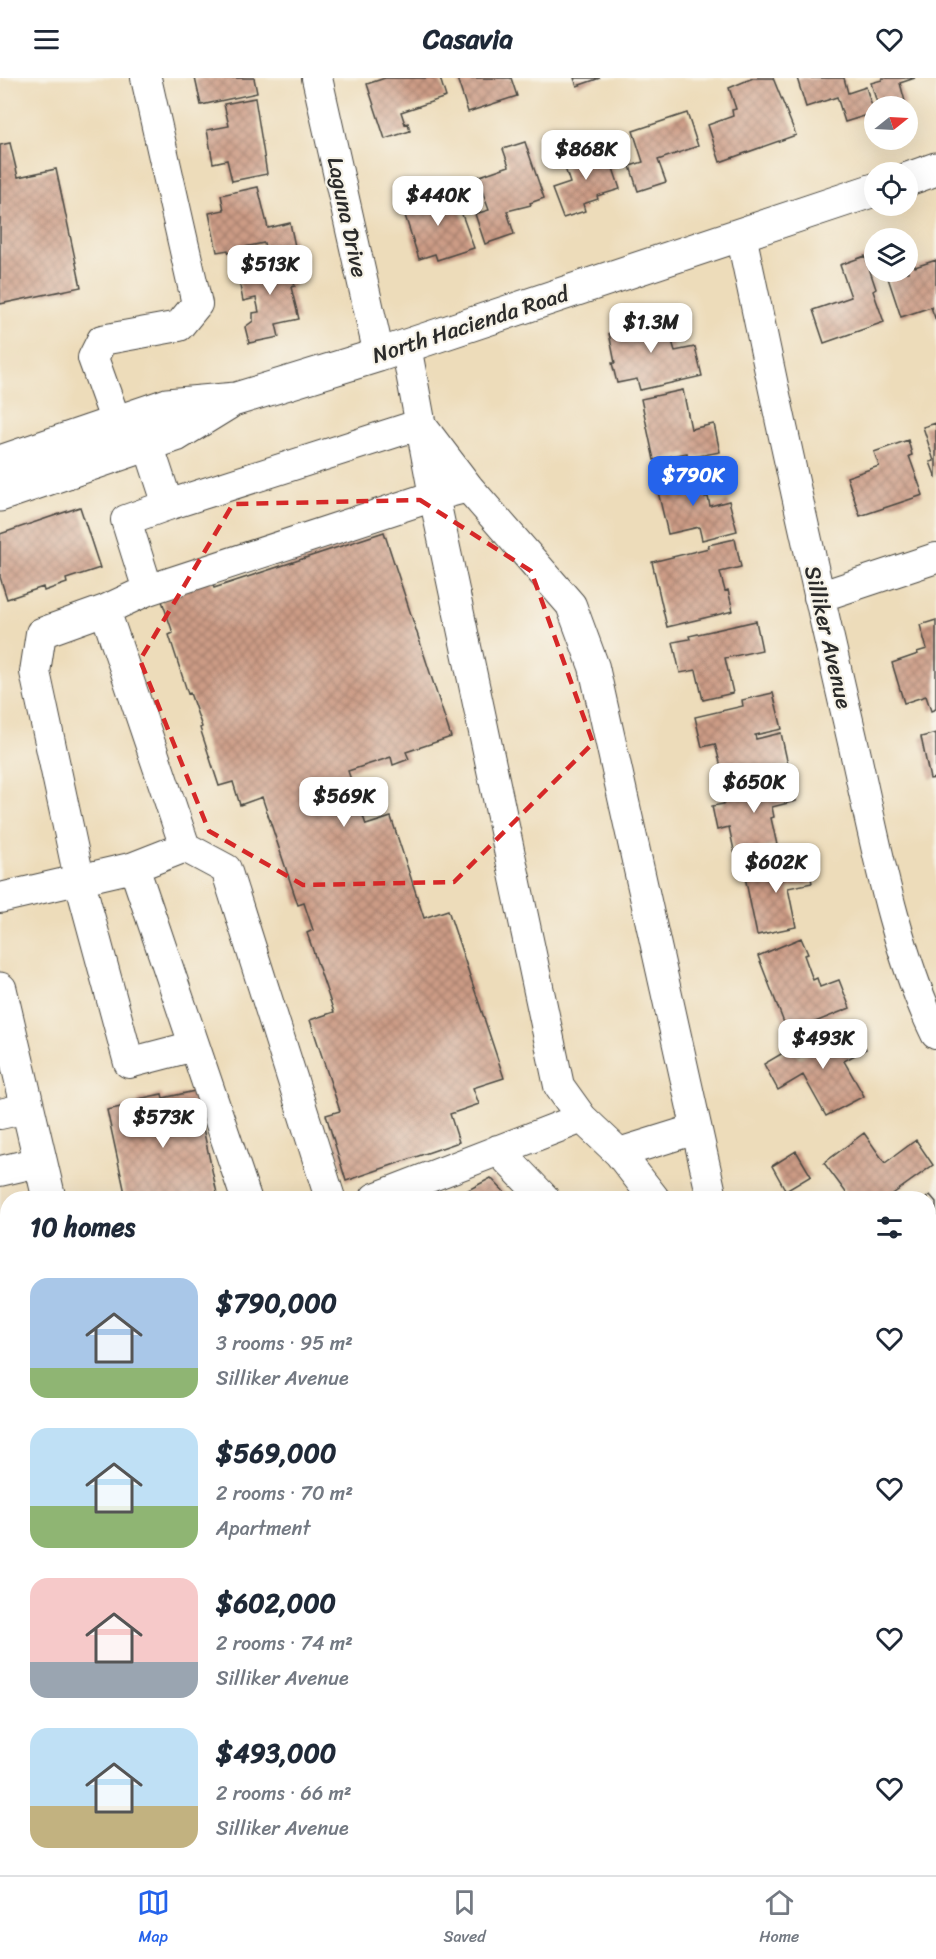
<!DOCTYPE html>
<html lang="en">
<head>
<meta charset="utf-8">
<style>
	:root { --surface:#fff; --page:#f2f2f3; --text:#1f2937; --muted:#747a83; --line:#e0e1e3; --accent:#2563eb }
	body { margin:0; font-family:Sriracha,sans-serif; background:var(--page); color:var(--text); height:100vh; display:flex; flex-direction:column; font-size:22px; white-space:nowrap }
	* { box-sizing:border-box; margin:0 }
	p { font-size:20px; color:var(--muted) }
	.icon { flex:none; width:33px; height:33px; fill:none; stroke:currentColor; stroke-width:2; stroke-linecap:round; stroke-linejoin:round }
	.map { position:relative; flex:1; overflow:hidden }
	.drawer { position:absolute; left:0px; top:1113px; width:936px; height:684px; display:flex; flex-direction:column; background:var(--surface); border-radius:24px 24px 0 0; box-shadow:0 6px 24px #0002 }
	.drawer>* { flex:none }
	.needle { width:39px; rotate:72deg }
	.controls { position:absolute; left:864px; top:18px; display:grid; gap:12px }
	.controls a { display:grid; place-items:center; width:54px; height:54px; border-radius:50%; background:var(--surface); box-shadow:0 6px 24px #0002; font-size:30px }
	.price { position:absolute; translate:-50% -51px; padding:0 14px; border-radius:12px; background:#fff; color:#222; font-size:20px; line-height:39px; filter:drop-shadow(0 2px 3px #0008) }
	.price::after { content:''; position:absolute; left:50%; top:36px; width:18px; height:14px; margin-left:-9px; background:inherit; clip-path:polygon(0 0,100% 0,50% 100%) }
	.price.active { background:var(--accent); color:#fff }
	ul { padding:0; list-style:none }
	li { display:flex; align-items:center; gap:18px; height:150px; padding:0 30px }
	li span { display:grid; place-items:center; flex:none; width:168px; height:120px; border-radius:18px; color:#555 }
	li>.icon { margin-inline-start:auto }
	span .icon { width:72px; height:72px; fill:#fffc; stroke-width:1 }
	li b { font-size:26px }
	h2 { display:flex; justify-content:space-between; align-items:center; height:72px; padding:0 30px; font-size:26px }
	header { display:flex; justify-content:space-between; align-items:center; height:78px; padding:0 30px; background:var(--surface); font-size:27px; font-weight:800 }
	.tab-bar { display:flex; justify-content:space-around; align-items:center; height:84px; border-top:2px solid var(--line); background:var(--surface); font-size:16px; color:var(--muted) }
	.tab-bar a { display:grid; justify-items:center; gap:3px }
	.tab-bar .active { color:var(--accent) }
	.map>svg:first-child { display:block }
	.park { fill:#aad682; stroke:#6a8056; stroke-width:1.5 }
	.building { fill:url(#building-cross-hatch) }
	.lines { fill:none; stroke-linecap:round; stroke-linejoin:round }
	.minor-casing { stroke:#484640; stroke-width:32 }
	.major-casing { stroke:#484640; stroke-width:35 }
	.minor { stroke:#fff; stroke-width:30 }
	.major { stroke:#fff; stroke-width:33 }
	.marked { fill:none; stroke:#d62828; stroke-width:4.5; stroke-dasharray:12 8; stroke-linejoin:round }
	.labels { text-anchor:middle; stroke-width:4.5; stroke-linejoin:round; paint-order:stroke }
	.street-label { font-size:22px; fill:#2b2b2b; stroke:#f7f3e8 }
</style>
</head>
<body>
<header><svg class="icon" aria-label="menu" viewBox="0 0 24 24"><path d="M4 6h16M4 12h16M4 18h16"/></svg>Casavia<svg class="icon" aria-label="heart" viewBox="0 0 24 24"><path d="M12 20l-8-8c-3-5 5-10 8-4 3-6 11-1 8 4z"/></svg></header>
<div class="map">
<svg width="936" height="1797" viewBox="0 0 936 1797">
	<defs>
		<pattern id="building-cross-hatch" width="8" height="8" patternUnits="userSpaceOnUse" patternTransform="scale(1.5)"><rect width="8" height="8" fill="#cc9b85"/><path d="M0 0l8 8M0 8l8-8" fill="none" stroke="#a67f6d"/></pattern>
	</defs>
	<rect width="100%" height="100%" fill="#f7f3e8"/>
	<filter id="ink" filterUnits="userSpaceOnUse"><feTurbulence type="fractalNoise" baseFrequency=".0167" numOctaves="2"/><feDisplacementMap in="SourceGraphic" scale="12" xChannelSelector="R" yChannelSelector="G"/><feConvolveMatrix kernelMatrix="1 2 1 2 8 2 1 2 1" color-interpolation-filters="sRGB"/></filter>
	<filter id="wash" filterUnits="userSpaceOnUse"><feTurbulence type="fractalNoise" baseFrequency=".008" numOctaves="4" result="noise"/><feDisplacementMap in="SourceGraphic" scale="24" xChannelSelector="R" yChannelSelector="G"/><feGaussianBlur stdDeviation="1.35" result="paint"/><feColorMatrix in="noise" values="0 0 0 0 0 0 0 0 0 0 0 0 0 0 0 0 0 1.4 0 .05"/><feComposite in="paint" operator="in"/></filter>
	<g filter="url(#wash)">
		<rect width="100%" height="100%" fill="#eddcba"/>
		<!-- park -->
		<path class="park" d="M7 1494 8 1790H187L189 1797H0V1496Z"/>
		<g id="blocks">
			<!-- building -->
			<path class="building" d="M195 0H254L257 15 201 27Z
				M385 0H440L446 19 401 34 405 46 408 45 410 53 385 61 367 6Z
				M457 0H511L517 18 468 34Z
				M574 0H600L577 8Z
				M753 0H773L796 57 720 84 708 47 733 38 732 32 736 31 729 10Z
				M797 0H844L848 15 866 9 874 35 845 44 837 19 806 29Z
				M882 0H915L900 5 906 27 900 28H878L871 5 882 2Z
				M255 20 267 96 232 103 227 82 213 85 207 52 229 48 224 26Z
				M687 35 698 68 658 82 666 104 638 113 630 88 643 84 633 53Z
				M525 64 544 120 530 125 531 127 507 133 514 156 485 166 475 136 489 132 477 99 509 88 503 71Z
				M10 65 18 99 56 91 81 209 0 226V67Z
				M605 66 620 111 597 118 598 121 583 126 585 133 563 140 552 111 570 105 565 90 571 87 569 79Z
				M258 109 268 150 290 145 296 173 267 179 264 165 234 171 235 175 229 176 228 172 217 174 209 135 224 132 221 117Z
				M454 114 474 170 437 182 435 176 419 181 402 128 434 118 435 121Z
				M908 167 915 189 936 182V243L931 229 901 239 886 194H908Z
				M296 178 300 201 293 202 295 208 291 209 299 241 276 246 279 259 249 265 245 249 253 243V235L259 234 256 220 243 223 237 192Z
				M865 178 876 211 873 213 884 244 824 265 813 232 851 219 840 187Z
				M664 235 670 263H672L675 273 695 269 702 298 640 312 637 301 617 305 612 285H615L609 255 623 252 621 244Z
				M683 312 691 351 714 346 720 374 688 380 687 375 654 382 641 321Z
				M936 345V400L930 384 934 383 923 349Z
				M908 362 912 377 909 378 923 417 860 438 847 399 879 388 874 374Z
				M698 391 705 419H708L710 428 729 423 737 453 702 462 699 449 668 456 655 401Z
				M80 429 100 490 66 501 67 505 44 513 43 509 7 521 0 499V456Z
				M384 454 451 659 406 674 409 681 393 687 391 679 348 693 366 747 391 739 424 840 448 832 504 1000 473 1010 479 1026 450 1036 459 1064 346 1103 326 1037 340 1033 310 942 334 934 307 855 313 852 304 825 298 827 262 719 240 727 233 704 219 708 200 650 202 649 190 615 188 616 169 557 173 555 162 523 211 500 214 510Z
				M735 461 741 489 720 494 725 513 728 512 733 533 667 549 652 484 709 470 708 467Z
				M936 542V631L931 633 926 618 904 625 892 585 918 576 917 574 927 571 920 547Z
				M756 543 762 572 725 580 733 615 703 622 696 592 680 595 673 564 690 561 689 558Z
				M773 615 782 651 755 657 756 661 781 655 788 687 750 696 749 690 723 696 715 666 702 669 695 639 743 628 742 622Z
				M936 655V700L930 701 921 659Z
				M790 696 796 723 772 729 774 739 771 740 777 767 735 777 729 749 717 752 712 728 724 726 723 720 762 712 760 703Z
				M806 778 812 805 788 810 796 849 757 857 744 794Z
				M801 860 808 876 804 877 813 902 817 900 820 909 839 902 850 930 788 955 758 878Z
				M852 947 866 971 844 983 864 1018 826 1038 803 997 778 1012 764 986 793 969 799 980 827 965 825 962Z
				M195 1013 218 1120H126L107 1032 139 1025 138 1021 162 1016 163 1020Z
				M864 1055 885 1085 916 1062 933 1087 887 1120H850L824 1085Z
				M796 1073 811 1098 786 1113 772 1088Z
				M491 1100 510 1120H452L456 1116 457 1118Z
				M930 1117 936 1124V1186L928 1193V1120H926Z
				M928 1319 936 1326V1353L928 1361Z
				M928 1367 936 1374V1409L932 1413 928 1409Z
				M3 1582 8 1596V1653L0 1656V1627L3 1626 0 1618V1583Z
				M607 1790H831L833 1797H601L599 1791Z"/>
		</g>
	</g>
	<g filter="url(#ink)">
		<use href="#blocks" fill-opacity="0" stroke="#484640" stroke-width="1.5"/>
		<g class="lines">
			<!-- minor casing -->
			<g class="minor-casing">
				<path id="minor" d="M317 0 379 277
					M741 156C776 325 813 493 852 660 874 756 893 868 936 956
					M116 344 93 280 102 262 179 248 197 226 146 0
					M424 351 468 409 571 527 594 589 712 1120
					M148 366 168 427 421 346
					M148 512 126 442 168 427
					M819 519 936 480
					M105 532 41 555 35 594 79 800 129 985 194 968
					M134 789 185 769
					M0 820 134 789 246 1120
					M0 1036 27 1030
					M582 1040 619 1075 654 1120
					M498 1072 544 1120
					M619 1075 696 1051
					M0 1093 39 1084
					M330 1120 226 791 185 769 105 532 148 512 434 418 468 409
					M375 1120 582 1040 559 1008 434 418 406 268
					M0 1304 8 1301
					M928 1517 936 1509
					M928 1716 936 1708
					M318 1790 320 1797
					M568 1790 570 1797
					M920 1790 921 1797"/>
			</g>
			<!-- major casing -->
			<g class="major-casing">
				<path id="major" d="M908 101 936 91
					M0 384 167 327 236 321 379 277 874 112
					M0 417 176 357 228 325
					M0 911 49 1120
					M197 1790 198 1797"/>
			</g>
			<!-- minor -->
			<use href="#minor" class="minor"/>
			<!-- major -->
			<use href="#major" class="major"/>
		</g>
	</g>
	<!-- marked area -->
	<path class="marked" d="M420 422 531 493 593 665 454 804 303 807 209 753 140 582 233 426Z"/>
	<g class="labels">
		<!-- street labels -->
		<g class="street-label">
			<text transform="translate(348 139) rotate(78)" y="8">Laguna Drive</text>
			<text transform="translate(470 246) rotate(-18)" y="8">North Hacienda Road</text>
			<text transform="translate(829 559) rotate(77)" y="8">Silliker Avenue</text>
		</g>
	</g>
</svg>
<div class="controls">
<a><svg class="needle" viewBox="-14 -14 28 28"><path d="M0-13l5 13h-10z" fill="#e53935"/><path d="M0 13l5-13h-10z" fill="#747a83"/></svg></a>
<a><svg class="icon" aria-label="locate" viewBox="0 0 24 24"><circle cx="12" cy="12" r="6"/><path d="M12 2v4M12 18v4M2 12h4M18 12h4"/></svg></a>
<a><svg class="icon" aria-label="layers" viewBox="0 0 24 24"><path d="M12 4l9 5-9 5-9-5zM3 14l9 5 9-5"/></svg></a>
</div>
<b class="price" style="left:586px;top:103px">$868K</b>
<b class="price" style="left:438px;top:149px">$440K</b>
<b class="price" style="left:270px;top:218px">$513K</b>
<b class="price" style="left:651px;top:276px">$1.3M</b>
<b class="price active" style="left:693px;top:429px">$790K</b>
<b class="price" style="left:754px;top:736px">$650K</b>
<b class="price" style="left:344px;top:750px">$569K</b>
<b class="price" style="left:776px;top:816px">$602K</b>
<b class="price" style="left:823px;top:992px">$493K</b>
<b class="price" style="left:163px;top:1071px">$573K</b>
<section class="drawer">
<h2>10 homes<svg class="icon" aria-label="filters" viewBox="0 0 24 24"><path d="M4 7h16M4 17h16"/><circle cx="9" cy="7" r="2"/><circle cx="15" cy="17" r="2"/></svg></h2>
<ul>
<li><span style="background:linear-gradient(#a9c7e8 75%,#8fb573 0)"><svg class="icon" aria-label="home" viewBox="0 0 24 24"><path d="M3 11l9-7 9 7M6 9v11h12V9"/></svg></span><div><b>$790,000</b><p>3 rooms · 95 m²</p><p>Silliker Avenue</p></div><svg class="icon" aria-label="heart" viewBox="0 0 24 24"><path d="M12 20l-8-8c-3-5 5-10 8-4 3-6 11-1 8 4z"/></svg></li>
<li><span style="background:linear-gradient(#bfe0f5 65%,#8fb573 0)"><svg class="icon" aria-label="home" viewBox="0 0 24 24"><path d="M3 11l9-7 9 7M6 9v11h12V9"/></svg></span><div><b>$569,000</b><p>2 rooms · 70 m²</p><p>Apartment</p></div><svg class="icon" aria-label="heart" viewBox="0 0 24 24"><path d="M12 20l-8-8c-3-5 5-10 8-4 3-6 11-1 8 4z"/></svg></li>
<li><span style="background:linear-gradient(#f6c9c9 70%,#9aa5b1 0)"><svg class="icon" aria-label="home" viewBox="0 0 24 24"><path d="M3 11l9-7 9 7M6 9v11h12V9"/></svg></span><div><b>$602,000</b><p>2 rooms · 74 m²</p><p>Silliker Avenue</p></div><svg class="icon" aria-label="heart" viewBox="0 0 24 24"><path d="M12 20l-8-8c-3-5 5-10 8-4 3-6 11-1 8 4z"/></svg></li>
<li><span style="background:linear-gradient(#bfe0f5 65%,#c2b280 0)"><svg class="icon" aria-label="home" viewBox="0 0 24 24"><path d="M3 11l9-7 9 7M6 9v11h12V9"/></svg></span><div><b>$493,000</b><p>2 rooms · 66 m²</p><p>Silliker Avenue</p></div><svg class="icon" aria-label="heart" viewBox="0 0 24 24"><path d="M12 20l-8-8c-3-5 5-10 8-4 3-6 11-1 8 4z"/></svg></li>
</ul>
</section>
</div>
<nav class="tab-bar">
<a class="active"><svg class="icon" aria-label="map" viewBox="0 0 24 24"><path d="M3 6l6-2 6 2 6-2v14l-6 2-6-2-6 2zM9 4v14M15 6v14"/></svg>Map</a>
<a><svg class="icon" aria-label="saved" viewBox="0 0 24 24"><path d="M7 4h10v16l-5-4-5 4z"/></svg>Saved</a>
<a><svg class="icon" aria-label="home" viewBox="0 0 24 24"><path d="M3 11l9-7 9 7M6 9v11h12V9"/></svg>Home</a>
</nav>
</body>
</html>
